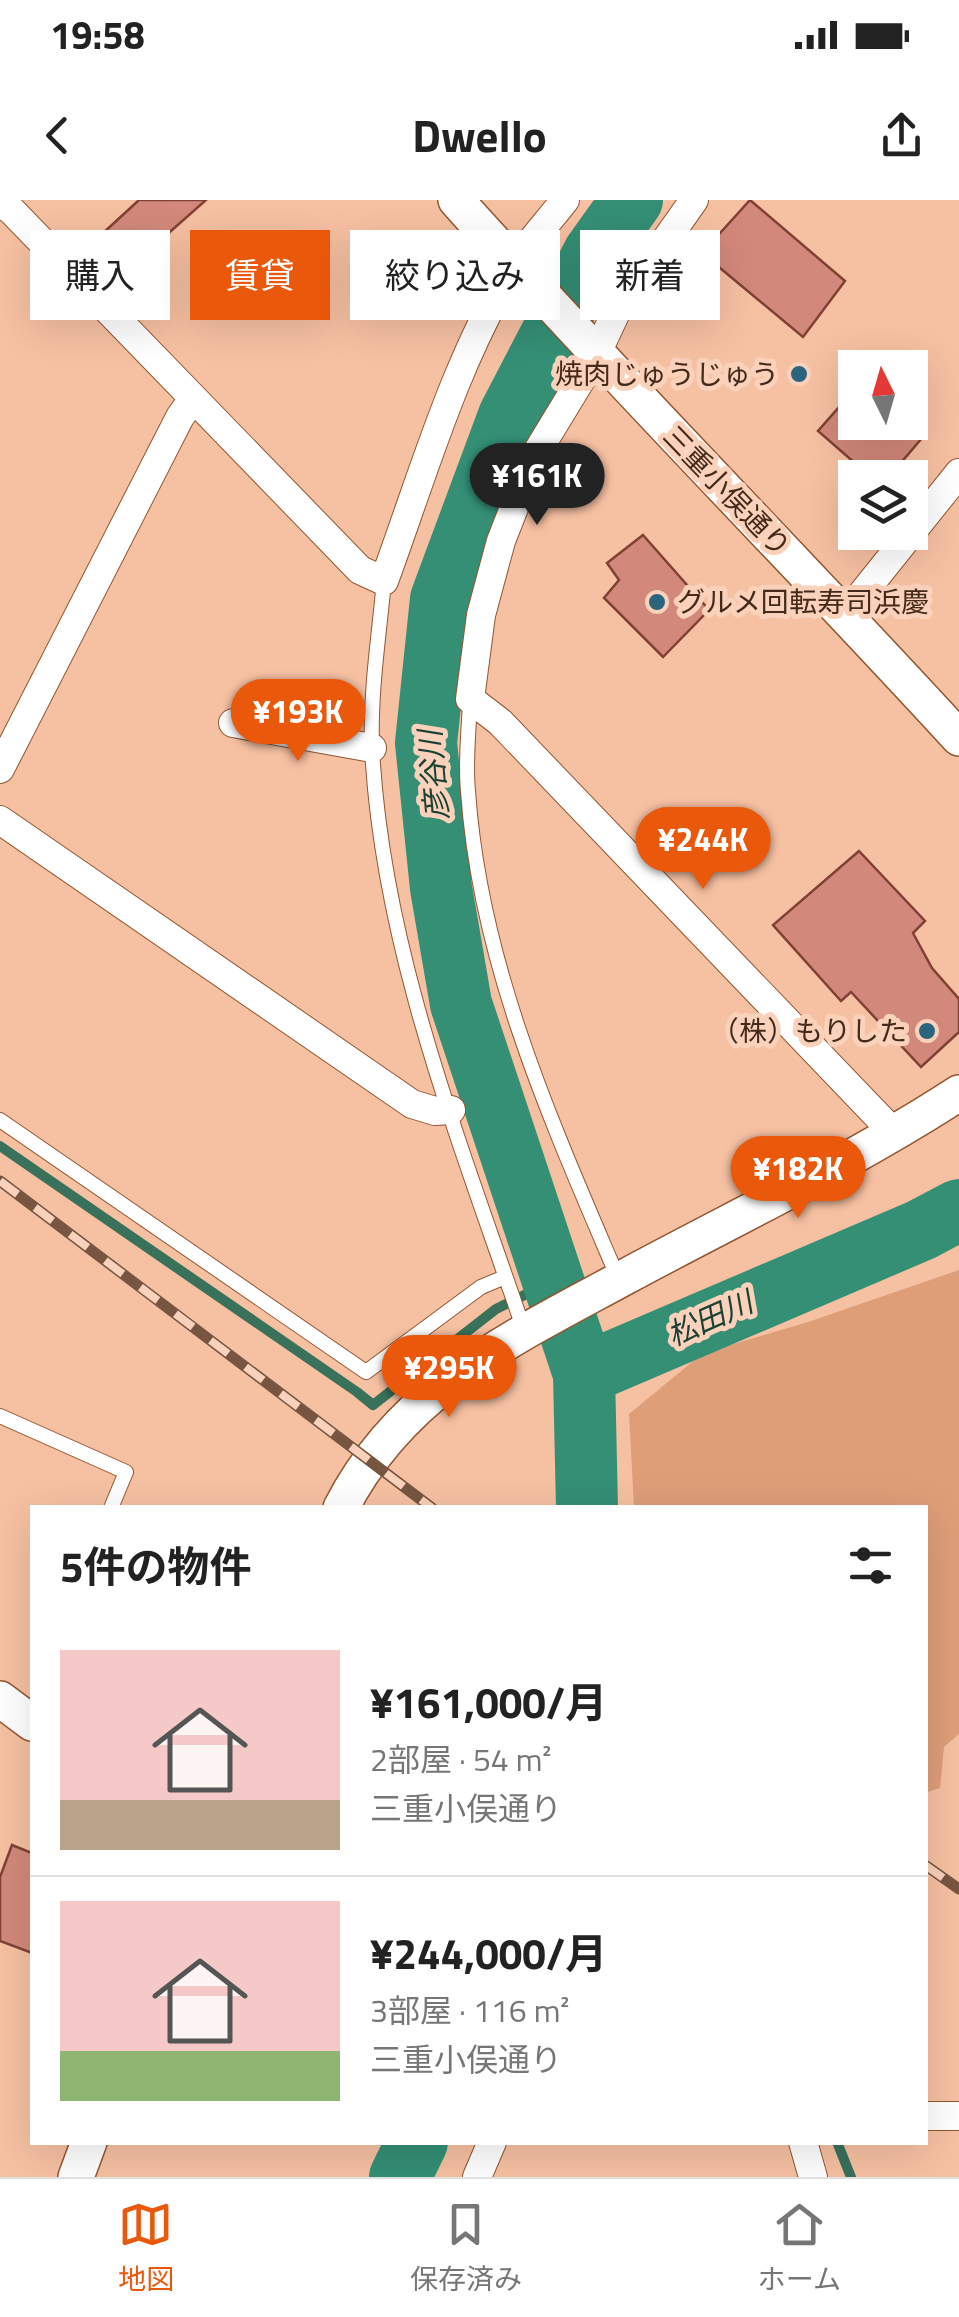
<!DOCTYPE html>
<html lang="ja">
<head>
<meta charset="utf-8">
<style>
	:root { --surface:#fff; --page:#f6f6f6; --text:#222; --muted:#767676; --line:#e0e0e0; --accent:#ea580c }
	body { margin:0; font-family:"Titillium Web","Noto Sans JP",sans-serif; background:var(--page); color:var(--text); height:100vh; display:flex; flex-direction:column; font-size:38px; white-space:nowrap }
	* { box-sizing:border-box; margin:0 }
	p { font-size:32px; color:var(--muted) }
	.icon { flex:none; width:55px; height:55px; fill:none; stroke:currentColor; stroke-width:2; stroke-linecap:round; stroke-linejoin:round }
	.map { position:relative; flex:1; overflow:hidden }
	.sheet { position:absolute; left:30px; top:1305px; width:898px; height:640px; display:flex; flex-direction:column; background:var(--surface); border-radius:0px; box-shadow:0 10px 40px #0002 }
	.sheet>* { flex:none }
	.top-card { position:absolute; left:30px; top:30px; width:900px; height:90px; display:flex; gap:20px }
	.needle { width:65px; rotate:355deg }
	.controls { position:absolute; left:838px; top:150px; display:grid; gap:20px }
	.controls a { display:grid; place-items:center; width:90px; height:90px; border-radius:0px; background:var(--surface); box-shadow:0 10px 40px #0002; font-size:50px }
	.price { position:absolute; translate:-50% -85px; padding:0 22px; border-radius:35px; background:var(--accent); color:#fff; font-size:32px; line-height:65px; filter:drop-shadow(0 2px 5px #0008) }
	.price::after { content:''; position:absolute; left:50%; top:60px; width:30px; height:22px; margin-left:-15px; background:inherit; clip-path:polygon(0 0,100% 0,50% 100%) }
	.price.current { background:#222; color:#fff }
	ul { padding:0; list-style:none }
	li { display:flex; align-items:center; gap:30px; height:250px; padding:0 30px }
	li+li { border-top:2px solid var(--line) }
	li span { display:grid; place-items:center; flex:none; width:280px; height:200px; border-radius:0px; color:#555 }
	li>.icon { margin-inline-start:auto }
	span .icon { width:120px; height:120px; fill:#fffc; stroke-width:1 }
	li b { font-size:42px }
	h2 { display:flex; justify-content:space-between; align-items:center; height:120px; padding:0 30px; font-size:42px }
	.pill { padding:0 35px; border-radius:0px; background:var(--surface); box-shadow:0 10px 40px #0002; font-size:35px; line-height:90px }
	.pill.current { background:var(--accent); color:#fff }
	.status { display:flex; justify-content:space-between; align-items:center; height:70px; padding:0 50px; background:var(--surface); direction:ltr }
	.status svg { height:28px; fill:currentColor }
	header { display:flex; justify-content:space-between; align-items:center; height:130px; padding:0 30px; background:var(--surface); font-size:45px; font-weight:700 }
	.menu { display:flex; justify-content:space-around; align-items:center; height:140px; border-top:2px solid var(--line); background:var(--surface); font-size:28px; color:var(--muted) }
	.menu a { display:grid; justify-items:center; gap:5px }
	.menu .current { color:var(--accent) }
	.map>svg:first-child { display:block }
	.green { fill:#de9e78 }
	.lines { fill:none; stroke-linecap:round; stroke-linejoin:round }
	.stream { stroke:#39715a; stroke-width:10 }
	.river { stroke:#348f75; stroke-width:62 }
	.building { fill:#d2897b; stroke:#814035; stroke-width:2.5 }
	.service-casing { stroke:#915632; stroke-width:16 }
	.minor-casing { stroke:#915632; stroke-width:30 }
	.tertiary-casing { stroke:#915632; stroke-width:38 }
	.service { stroke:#fff; stroke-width:14 }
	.minor { stroke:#fff; stroke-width:28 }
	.tertiary { stroke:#fff; stroke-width:35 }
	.rail-casing { stroke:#775541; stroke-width:11 }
	.rail { stroke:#fad1ba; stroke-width:8; stroke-dasharray:22; stroke-linecap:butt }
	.poi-dot { fill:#2b647e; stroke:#fad1ba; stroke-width:4 }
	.labels { text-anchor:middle; stroke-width:10; stroke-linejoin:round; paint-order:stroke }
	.poi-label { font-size:28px; fill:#442a1b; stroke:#fad1ba; text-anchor:end }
	.street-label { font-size:28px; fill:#442a1b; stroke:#fad1ba }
	.water-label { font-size:30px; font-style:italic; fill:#194134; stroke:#fad1ba }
</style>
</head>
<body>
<div class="status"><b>19:58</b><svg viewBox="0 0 49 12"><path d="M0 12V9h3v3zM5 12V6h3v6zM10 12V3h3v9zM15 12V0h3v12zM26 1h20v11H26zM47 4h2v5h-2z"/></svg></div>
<header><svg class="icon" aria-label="back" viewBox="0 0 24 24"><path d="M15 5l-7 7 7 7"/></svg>Dwello<svg class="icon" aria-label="share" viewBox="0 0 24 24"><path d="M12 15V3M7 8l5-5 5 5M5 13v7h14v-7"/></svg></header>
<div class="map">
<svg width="959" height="1977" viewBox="0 0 959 1977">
	<rect width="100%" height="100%" fill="#f6c0a2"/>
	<!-- green -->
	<path class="green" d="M959 1070V1534L944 1547 940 1588 925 1593V1308L634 1307 629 1214 703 1153 808 1122Z"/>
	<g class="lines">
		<!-- stream -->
		<path class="stream" d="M0 946 357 1192 373 1205 496 1109 555 1080
			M837 1942 851 1977"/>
		<!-- river -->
		<path class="river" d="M584 1174 461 804 441 688 426 543 441 399 509 216 594 53 632 0
			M587 1308 584 1174 921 1030 959 1010
			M400 1977 417 1942"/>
	</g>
	<!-- building -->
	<path class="building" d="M139 0H206L128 69 101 35Z
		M750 0 845 81 803 137 702 53Z
		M855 189V222H901L922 238 888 278H872L818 231Z
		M643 335 709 410 663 457 604 398 619 380 607 363Z
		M859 651 925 721 913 733 932 768 959 799V832L921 867 851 792 841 801 773 725Z
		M12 1645 32 1653V1753L0 1741V1677Z"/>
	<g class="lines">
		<!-- service casing -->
		<g class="service-casing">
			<path id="service" d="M384 381C379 436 370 492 372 548 382 748 460 942 524 1130
				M470 500C469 530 465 561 468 591 480 764 551 921 618 1078
				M0 920 366 1172 481 1087 505 1077
				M0 1216 126 1272 111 1308"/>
		</g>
		<!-- minor casing -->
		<g class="minor-casing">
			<path id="minor" d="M694 0 618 108 596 155 534 257 501 341 481 415 470 499 500 522 894 933
				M0 2 12 11 360 370 384 381C423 275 454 164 513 67 528 43 548 22 565 0
				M846 414 959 273
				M233 523 372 548
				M0 569 180 217 193 199
				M0 620 412 904 435 911 451 910
				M925 1916H959
				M803 1942 813 1977
				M477 1977 492 1942"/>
		</g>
		<!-- tertiary casing -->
		<g class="tertiary-casing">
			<path id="tertiary" d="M456 0C620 183 793 357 959 538
				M341 1308C402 1188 513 1138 625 1077 736 1017 853 962 959 893
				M0 1499 32 1523
				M76 1977 89 1942"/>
		</g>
		<!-- service -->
		<use href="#service" class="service"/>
		<!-- minor -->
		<use href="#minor" class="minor"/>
		<!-- tertiary -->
		<use href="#tertiary" class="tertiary"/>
		<!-- rail casing -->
		<g class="rail-casing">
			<path id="rail" d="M0 981 432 1308
				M925 1665 959 1689"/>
		</g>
		<!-- rail -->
		<use href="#rail" class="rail"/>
	</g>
	<!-- markers -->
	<g class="poi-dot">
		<circle cx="799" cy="174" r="10"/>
		<circle cx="657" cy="402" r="10"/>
		<circle cx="927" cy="831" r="10"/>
	</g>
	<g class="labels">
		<!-- poi labels -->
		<g class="poi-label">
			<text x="779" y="184">焼肉じゅうじゅう</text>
			<text x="677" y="412" text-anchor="start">グルメ回転寿司浜慶</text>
			<text x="907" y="841">（株）もりした</text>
		</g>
		<!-- street labels -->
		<g class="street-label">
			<text transform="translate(727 291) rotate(46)" y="10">三重小俣通り</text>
		</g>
		<!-- water labels -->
		<g class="water-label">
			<text transform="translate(434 575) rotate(-95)" y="10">彦谷川</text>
			<text transform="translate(710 1119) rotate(-24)" y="10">松田川</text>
		</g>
	</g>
</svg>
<div class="controls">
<a><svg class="needle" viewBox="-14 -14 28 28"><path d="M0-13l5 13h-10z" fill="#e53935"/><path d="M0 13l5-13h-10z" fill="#767676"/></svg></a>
<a><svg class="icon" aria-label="layers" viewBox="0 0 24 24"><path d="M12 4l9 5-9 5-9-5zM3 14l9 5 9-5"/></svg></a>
</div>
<b class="price current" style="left:537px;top:328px">¥161K</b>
<b class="price" style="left:298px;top:564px">¥193K</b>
<b class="price" style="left:703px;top:692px">¥244K</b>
<b class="price" style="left:798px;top:1021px">¥182K</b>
<b class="price" style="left:449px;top:1220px">¥295K</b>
<div class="top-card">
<a class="pill">購入</a>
<a class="pill current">賃貸</a>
<a class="pill">絞り込み</a>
<a class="pill">新着</a>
</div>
<section class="sheet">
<h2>5件の物件<svg class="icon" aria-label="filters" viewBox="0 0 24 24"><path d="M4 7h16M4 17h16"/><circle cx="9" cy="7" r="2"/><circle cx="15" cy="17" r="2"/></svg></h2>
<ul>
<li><span style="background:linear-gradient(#f6c9c9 75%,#b9a48a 0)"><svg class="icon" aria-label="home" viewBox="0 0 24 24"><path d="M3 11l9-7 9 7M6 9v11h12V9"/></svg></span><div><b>¥161,000/月</b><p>2部屋 · 54 m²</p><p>三重小俣通り</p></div></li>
<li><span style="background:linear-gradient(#f6c9c9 75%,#8fb573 0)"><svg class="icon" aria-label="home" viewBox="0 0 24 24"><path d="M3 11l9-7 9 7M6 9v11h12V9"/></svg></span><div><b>¥244,000/月</b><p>3部屋 · 116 m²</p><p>三重小俣通り</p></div></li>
</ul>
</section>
</div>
<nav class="menu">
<a class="current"><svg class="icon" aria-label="map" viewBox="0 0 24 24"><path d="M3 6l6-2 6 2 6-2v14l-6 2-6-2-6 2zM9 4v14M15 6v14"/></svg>地図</a>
<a><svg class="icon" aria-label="saved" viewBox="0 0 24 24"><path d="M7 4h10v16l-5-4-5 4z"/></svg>保存済み</a>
<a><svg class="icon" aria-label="home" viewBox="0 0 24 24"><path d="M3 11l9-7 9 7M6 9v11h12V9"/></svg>ホーム</a>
</nav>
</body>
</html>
